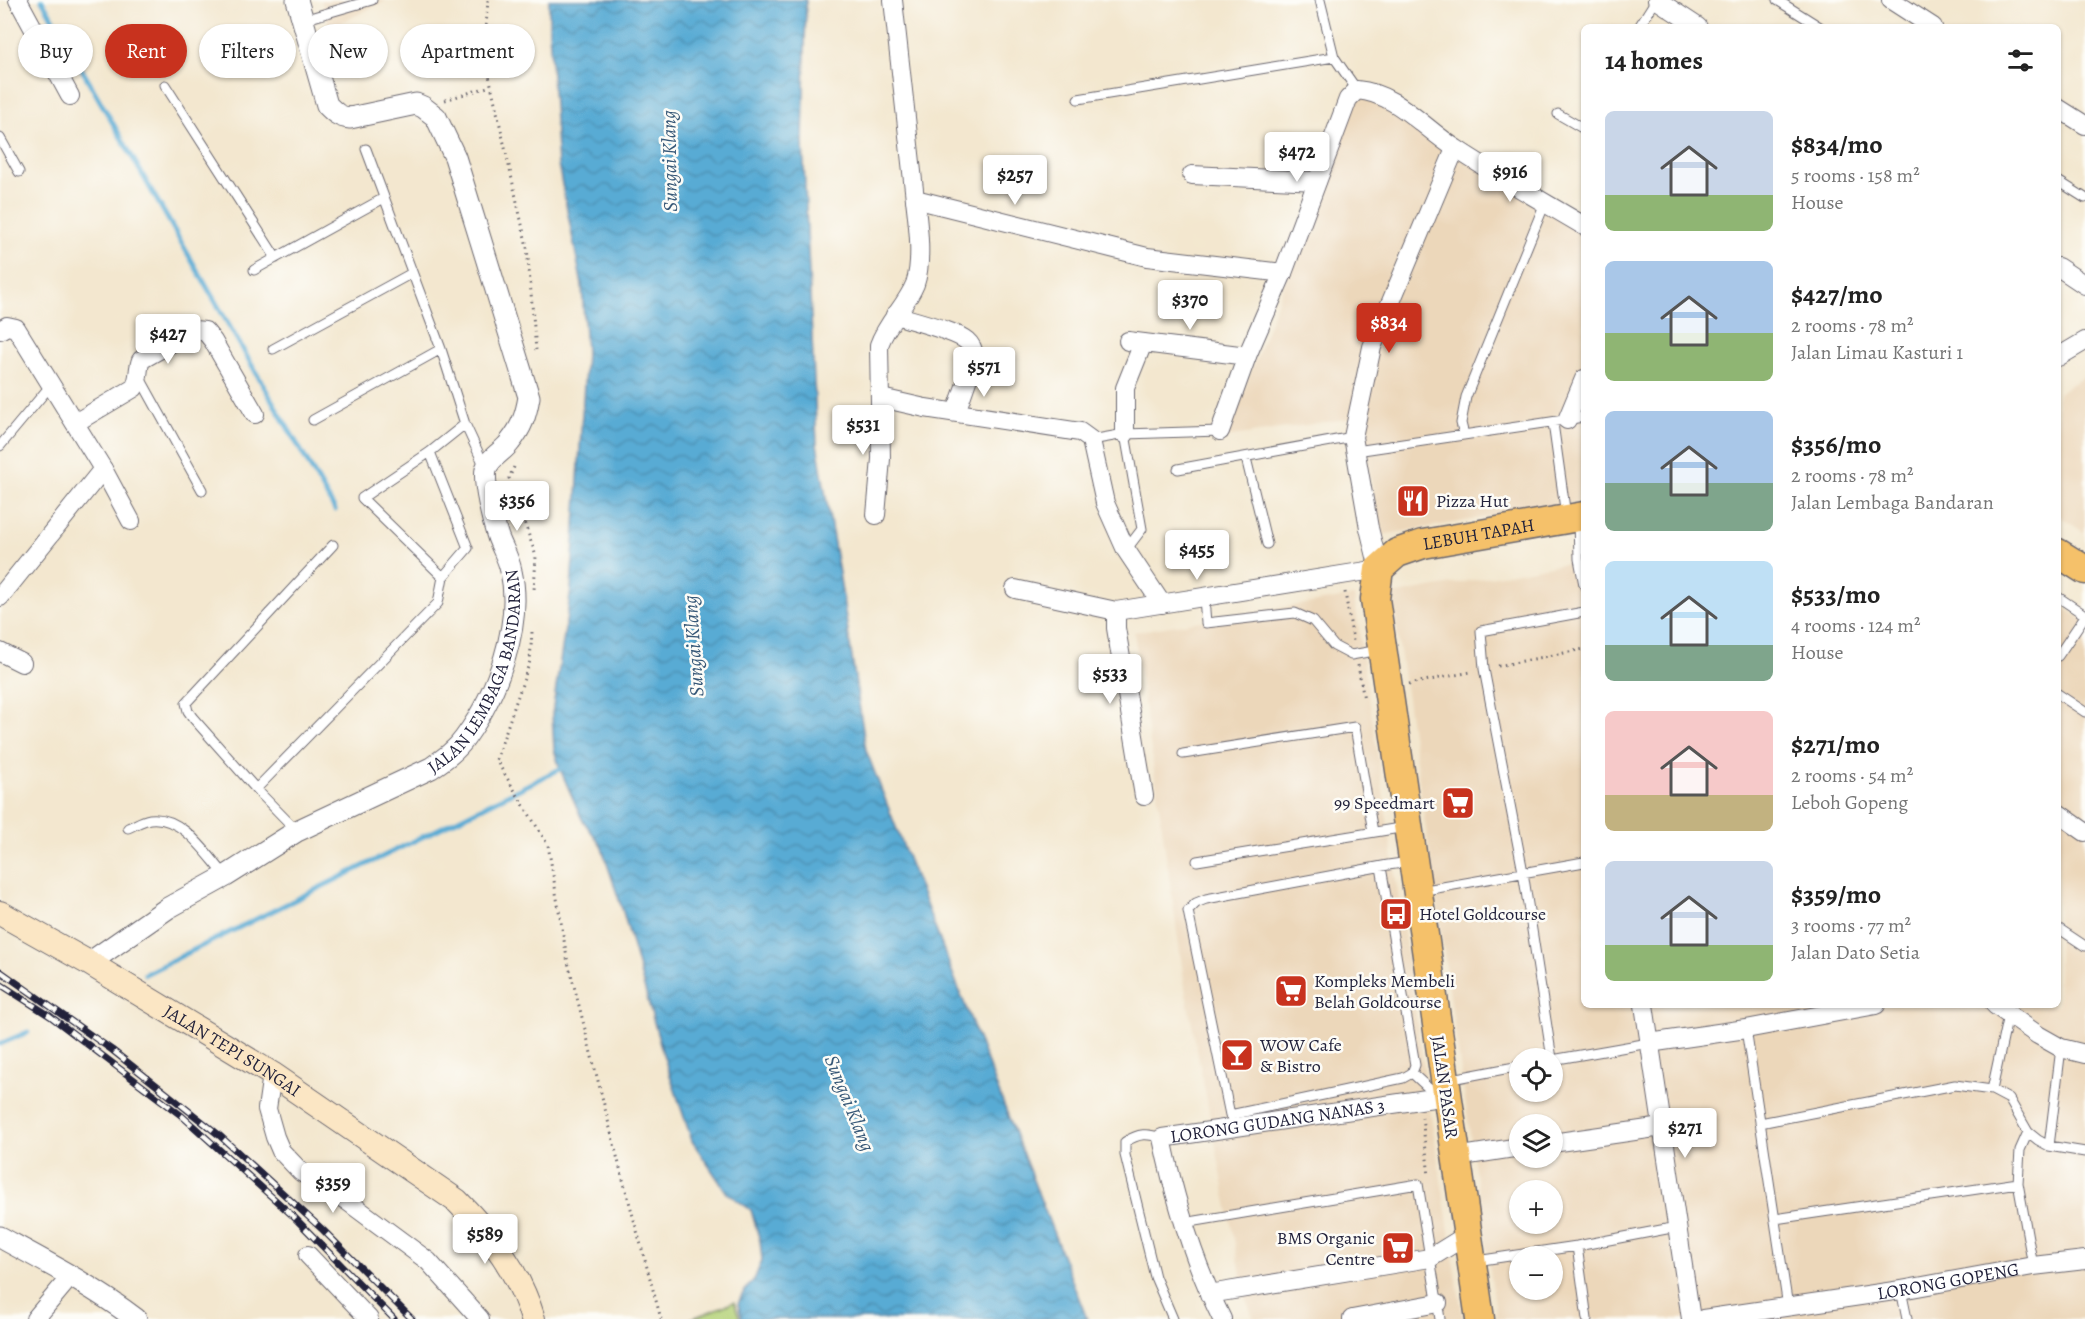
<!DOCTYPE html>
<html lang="en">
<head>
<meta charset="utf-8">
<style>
	:root { --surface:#fff; --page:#f2f2f2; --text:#222; --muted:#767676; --accent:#c8321e }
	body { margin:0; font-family:Alegreya,serif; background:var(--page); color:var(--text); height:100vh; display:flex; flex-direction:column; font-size:22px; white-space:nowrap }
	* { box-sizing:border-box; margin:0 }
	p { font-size:20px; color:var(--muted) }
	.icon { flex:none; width:33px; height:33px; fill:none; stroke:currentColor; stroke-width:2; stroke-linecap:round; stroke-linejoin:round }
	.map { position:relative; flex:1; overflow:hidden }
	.drawer { position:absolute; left:1581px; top:24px; width:480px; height:984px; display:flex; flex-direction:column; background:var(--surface); border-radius:9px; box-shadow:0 2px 4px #0004 }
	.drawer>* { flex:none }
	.top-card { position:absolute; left:18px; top:24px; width:570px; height:54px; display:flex; gap:12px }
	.buttons { position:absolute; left:1509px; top:1048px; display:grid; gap:12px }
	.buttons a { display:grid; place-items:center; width:54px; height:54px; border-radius:50%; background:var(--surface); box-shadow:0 2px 4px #0004; font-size:30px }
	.price { position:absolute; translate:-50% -51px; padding:0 14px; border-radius:6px; background:#fff; color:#222; font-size:20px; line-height:39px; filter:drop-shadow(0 2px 3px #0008) }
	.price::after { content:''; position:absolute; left:50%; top:36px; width:18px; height:14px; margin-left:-9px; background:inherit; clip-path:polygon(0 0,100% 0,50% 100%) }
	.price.current { background:var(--accent); color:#fff }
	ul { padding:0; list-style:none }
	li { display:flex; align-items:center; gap:18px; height:150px; padding:0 24px }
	li span { display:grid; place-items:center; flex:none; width:168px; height:120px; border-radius:9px; color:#555 }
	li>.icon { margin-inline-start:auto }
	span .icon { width:72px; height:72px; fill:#fffc; stroke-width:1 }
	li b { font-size:26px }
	h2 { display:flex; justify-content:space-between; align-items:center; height:72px; padding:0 24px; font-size:26px }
	.pill { padding:0 21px; border-radius:27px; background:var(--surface); box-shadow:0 2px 4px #0004; font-size:21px; line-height:54px }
	.pill.current { background:var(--accent); color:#fff }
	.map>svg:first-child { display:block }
	.built { fill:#ecd7ba; fill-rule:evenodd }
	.park { fill:#b6d37a; stroke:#6c7a5a; stroke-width:1.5 }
	.water { fill:url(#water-waves); stroke:#3e6688; stroke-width:1.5 }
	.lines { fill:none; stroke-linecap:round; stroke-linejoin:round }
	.stream { stroke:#59abd4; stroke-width:5 }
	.service-casing { stroke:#6b676f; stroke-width:11 }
	.minor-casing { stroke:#6b676f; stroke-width:20 }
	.tertiary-casing { stroke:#6b676f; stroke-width:23 }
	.secondary-casing { stroke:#6b676f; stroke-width:26 }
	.trunk-casing { stroke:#6b676f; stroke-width:31 }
	.path { stroke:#6b676f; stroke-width:3; stroke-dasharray:1.5 4.5; stroke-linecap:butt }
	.service { stroke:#fff; stroke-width:9 }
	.minor { stroke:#fff; stroke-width:18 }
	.tertiary { stroke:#fff; stroke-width:21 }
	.secondary { stroke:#fbe6c4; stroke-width:24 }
	.trunk { stroke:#f5c16b; stroke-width:28 }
	.rail-casing { stroke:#22223b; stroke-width:7 }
	.rail { stroke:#fdfcf7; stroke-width:4.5; stroke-dasharray:14; stroke-linecap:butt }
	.labels { text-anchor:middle; stroke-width:5; stroke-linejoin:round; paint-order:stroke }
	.poi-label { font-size:18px; fill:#22223b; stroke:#fdfcf7; text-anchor:start }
	.street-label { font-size:18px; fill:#22223b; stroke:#fdfcf7 }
	.water-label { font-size:20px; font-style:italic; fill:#385978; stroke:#fdfcf7 }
</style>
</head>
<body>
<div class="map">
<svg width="2085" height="1319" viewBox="0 0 2085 1319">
	<defs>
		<pattern id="water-waves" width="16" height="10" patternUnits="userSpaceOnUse" patternTransform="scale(1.5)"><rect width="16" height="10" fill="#59abd4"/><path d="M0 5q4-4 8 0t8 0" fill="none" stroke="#498bad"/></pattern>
	</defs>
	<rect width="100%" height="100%" fill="#fdfcf7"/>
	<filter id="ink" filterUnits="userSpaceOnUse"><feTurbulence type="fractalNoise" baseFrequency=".0167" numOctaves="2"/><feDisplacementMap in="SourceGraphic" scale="12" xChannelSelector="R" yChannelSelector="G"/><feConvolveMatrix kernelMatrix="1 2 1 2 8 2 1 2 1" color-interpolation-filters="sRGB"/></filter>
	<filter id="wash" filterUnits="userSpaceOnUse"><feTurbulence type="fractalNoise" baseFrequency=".008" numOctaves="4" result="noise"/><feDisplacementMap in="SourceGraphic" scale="24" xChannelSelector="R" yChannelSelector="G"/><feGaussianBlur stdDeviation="1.35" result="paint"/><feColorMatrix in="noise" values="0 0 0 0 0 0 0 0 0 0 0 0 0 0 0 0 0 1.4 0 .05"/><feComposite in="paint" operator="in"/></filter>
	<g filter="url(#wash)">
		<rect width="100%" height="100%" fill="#f3e7cf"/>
		<!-- built -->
		<path class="built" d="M321 0H387L330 28Z
			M1359 96 1370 97 1584 234V501L1381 535 1363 435 1365 416 1226 437 1354 102Z
			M2085 376V533L2058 515V393Z
			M1584 560V1005H2058V603L2085 621V1319H1497L1392 595ZM1520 1059H1552V1092H1520ZM1520 1125H1552V1158H1520ZM1520 1191H1552V1224H1520ZM1520 1257H1552V1290H1520Z
			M1354 596 1432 1123 1463 1319H1254L1246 1300 1186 994 1134 632Z"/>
		<!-- park -->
		<path class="park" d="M734 1302 740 1319H690Z"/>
		<!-- water -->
		<path class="water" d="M549 0H806L803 143 817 444 840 579 866 750 1087 1319H742L738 1304 742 1295 755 1278 762 1260 760 1241 751 1210 727 1193 692 1141 662 1051 624 915 601 845 582 819 560 769 554 749 552 714 571 589 586 353 582 285 558 164 549 31Z"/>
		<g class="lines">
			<!-- stream -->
			<path class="stream" d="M42 0 335 510
				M145 974 566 766
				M0 1044 28 1032"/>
		</g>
	</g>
	<g filter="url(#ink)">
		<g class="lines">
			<!-- service casing -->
			<g class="service-casing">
				<path id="service" d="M1320 0 1334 57 1357 90
					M1777 0 1820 27
					M303 20 372 0
					M1639 27 1656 0
					M165 85 276 258
					M1078 99 1334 57
					M1558 114 1584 129
					M0 138 19 172
					M366 149 441 349 465 424 485 467
					M2058 181 2085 198
					M254 270 384 198
					M273 349 412 273
					M140 378 202 490
					M313 420 441 349
					M1553 423 1566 516
					M1125 434 1142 529 1126 550
					M1464 435 1461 423 1466 397 1545 203
					M1091 440 1125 434 1220 431
					M0 446 51 385
					M1356 451 1584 417
					M1246 458 1267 544
					M1178 469 1353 437
					M1578 519 1579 559 1584 585
					M443 577 362 498 430 452 465 424
					M2058 597 2085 615
					M1204 598 1206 623 1295 613 1313 621 1334 646 1351 655 1380 650
					M2058 656 2085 616
					M2058 694 2085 712
					M1183 754 1355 727 1373 832
					M256 789 438 603 443 577 468 548 430 452
					M128 828C135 825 143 820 150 819 183 815 207 855 226 876
					M297 831 256 789 193 718 188 711 186 703 333 545
					M1197 861 1406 827
					M1381 867 1415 1065 1412 1073 1403 1078 1230 1115 1188 911 1196 903 1206 899 1388 865 1410 862
					M1420 891 1584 862
					M2058 928 2085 946
					M1746 1029 1788 1307
					M1552 1059 1523 872 1484 669 1481 631 1584 612
					M1552 1060 1649 1043
					M1412 1073 1437 1096
					M1447 1080 1520 1066
					M1992 1090 2008 1015
					M1760 1123 1955 1085 1992 1090 2009 1099 2028 1132 2038 1140 2049 1146 2085 1152
					M1162 1138C1147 1133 1139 1133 1125 1142V1155L1155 1277 1173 1319
					M2049 1146 2061 1048
					M2018 1183 2033 1266
					M1775 1219 2018 1183 2020 1150 2028 1132
					M1184 1223 1418 1184 1440 1319
					M1577 1246 1587 1319
					M1476 1261 1577 1246 1677 1227
					M1901 1290 1907 1319"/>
			</g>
			<!-- minor casing -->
			<g class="minor-casing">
				<g id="minor">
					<path d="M18 0 70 96"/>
					<path d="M893 0 915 199 1147 257 1283 273"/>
					<path d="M1657 0 1698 27"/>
					<path d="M1891 0 1933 27"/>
					<path d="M2058 108 2085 125"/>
					<path d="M1192 175 1317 181"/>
					<path d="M2058 267 2085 285"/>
					<path d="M895 315C911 320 956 331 967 341 972 345 974 352 975 358L956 412"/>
					<path d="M0 330 7 326 16 328 103 469 131 521"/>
					<path d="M1128 341 1247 356"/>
					<path d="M2058 357 2085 341"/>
					<path d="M881 398 925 408 1080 432 1091 440 1105 503 1126 550 1162 604"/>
					<path d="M1567 420 1584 379"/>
					<path d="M75 423 134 388C140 378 137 370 141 360L194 330 205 331 213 341 255 414"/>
					<path d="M1220 431 1247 356 1283 273 1348 99 1357 90C1397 93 1425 130 1458 150 1499 177 1542 201 1584 226"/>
					<path d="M1125 434V388L1143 343"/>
					<path d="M876 515 881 459 879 345C887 322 906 306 915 284 923 261 918 224 915 199"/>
					<path d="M1015 589 1116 611 1379 569 1369 528 1353 437 1372 347 1455 149"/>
					<path d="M0 597 103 469"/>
					<path d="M1116 611V628L1144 796"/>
					<path d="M0 652 22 663"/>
					<path d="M2058 813 2085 832"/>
					<path d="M1644 1005 1691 1319"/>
					<path d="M1995 1005 2038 1035 2061 1048 2085 1054"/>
					<path d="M1649 1043 1746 1029 1876 1005"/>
					<path d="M272 1074 267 1109 275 1137 281 1151 301 1172 347 1201 428 1261 480 1319"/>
					<path d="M1552 1143 1662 1127"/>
					<path d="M1456 1157 1520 1147"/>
					<path d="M308 1255 369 1319"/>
					<path d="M1209 1294 1430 1258 1467 1235"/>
					<path d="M35 1319 71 1276"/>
					<path id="s1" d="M1222 1319C1194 1263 1175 1200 1162 1138L1447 1096"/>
					<path d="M1352 1319 1438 1303"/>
					<path id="s2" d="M1703 1319 1901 1290 2033 1266 2085 1260"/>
				</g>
			</g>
			<!-- tertiary casing -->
			<g class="tertiary-casing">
				<g id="tertiary">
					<path id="s3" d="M89 963 168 908 226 876 297 831 431 768C444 759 456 751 465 738 497 694 523 625 511 571 509 559 502 548 498 537 493 522 483 483 486 469 490 457 503 452 510 442 522 427 526 415 529 397L455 157 436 117 423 107 416 104 350 118C339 117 335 113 327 105L297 0"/>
					<path d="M0 1237C46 1262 94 1287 136 1319"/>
				</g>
			</g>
			<!-- secondary casing -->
			<g class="secondary-casing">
				<g id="secondary">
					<path id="s4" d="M0 913 89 963 272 1074 457 1201C491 1235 519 1272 533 1319"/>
				</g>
			</g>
			<!-- trunk casing -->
			<g class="trunk-casing">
				<g id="trunk">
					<path d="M2058 553 2085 570"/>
					<path id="s5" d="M1480 1319 1375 599 1379 569 1397 553 1423 544 1584 516"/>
				</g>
			</g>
			<!-- path -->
			<path class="path" d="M488 0 484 53 527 247 536 350
				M445 100 491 86
				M514 467 509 478 536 556 534 590
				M1345 592 1353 641
				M532 632 530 661 496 760 548 845 567 958 621 1172 661 1319
				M1358 665 1364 700
				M1498 666 1584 649
				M1409 684 1471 672
				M1422 1117 1429 1176"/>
			<!-- service -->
			<use href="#service" class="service"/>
			<!-- minor -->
			<use href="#minor" class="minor"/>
			<!-- tertiary -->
			<use href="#tertiary" class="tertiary"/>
			<!-- secondary -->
			<use href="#secondary" class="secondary"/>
			<!-- trunk -->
			<use href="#trunk" class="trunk"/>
			<!-- rail casing -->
			<g class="rail-casing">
				<path id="rail" d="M0 971 112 1050 219 1135 323 1230 412 1319
					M0 984 50 1016 182 1116 292 1215 394 1319"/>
			</g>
			<!-- rail -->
			<use href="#rail" class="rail"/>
		</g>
	</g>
	<!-- icons -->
	<defs>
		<g id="restaurant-square" transform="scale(1.725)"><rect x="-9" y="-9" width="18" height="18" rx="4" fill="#c8321e" stroke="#fdfcf7"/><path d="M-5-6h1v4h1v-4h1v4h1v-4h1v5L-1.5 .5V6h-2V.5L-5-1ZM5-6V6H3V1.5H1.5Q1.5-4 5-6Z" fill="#fff"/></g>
		<g id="supermarket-square" transform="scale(1.725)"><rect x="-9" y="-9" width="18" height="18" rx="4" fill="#c8321e" stroke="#fdfcf7"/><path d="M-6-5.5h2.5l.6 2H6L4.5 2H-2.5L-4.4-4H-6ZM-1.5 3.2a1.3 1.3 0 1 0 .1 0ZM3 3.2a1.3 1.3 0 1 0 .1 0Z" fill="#fff"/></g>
		<g id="bus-square" transform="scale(1.725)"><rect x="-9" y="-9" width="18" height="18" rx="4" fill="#c8321e" stroke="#fdfcf7"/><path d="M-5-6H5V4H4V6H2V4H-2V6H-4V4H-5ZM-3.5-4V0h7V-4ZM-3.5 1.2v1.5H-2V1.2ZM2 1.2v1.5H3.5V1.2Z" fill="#fff"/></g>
		<g id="bar-square" transform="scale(1.725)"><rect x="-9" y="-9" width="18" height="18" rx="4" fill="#c8321e" stroke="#fdfcf7"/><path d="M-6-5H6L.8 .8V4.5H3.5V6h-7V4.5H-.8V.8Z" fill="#fff"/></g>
	</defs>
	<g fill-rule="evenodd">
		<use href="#restaurant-square" x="1413" y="501"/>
		<use href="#supermarket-square" x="1458" y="803"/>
		<use href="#bus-square" x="1396" y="914"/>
		<use href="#supermarket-square" x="1291" y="991"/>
		<use href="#bar-square" x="1237" y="1055"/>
		<use href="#supermarket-square" x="1398" y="1248"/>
	</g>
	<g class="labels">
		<!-- poi labels -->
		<g class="poi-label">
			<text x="1436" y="507">Pizza Hut</text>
			<text x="1435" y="809" text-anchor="end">99 Speedmart</text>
			<text x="1419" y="920">Hotel Goldcourse</text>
			<text x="1314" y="987">Kompleks Membeli<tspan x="1314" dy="21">Belah Goldcourse</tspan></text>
			<text x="1260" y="1051">WOW Cafe<tspan x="1260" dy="21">&amp; Bistro</tspan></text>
			<text x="1375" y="1244" text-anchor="end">BMS Organic<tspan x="1375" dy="21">Centre</tspan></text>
		</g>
		<!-- street labels -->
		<g class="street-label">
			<text dy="6" stroke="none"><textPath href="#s5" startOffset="866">LEBUH TAPAH</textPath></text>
			<text dy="6" stroke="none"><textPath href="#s3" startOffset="506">JALAN LEMBAGA BANDARAN</textPath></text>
			<text dy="6" stroke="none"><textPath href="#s4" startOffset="270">JALAN TEPI SUNGAI</textPath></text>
			<text transform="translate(1445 1087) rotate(82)" y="6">JALAN PASAR</text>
			<text dy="6" stroke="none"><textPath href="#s1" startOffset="308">LORONG GUDANG NANAS 3</textPath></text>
			<text dy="6" stroke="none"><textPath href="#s2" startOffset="248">LORONG GOPENG</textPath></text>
		</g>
		<!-- water labels -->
		<g class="water-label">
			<text transform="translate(669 161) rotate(-91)" y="7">Sungai Klang</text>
			<text transform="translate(693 646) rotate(-94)" y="7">Sungai Klang</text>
			<text transform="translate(850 1103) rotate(68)" y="7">Sungai Klang</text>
		</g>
	</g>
</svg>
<div class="buttons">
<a><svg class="icon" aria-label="locate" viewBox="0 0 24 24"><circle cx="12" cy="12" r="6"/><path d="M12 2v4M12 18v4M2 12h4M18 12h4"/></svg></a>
<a><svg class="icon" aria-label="layers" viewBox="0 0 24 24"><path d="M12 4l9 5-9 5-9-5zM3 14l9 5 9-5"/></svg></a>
<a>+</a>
<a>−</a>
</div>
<b class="price" style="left:1297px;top:183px">$472</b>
<b class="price" style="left:1510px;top:203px">$916</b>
<b class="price" style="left:1015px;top:206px">$257</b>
<b class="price" style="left:1190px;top:331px">$370</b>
<b class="price current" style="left:1389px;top:354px">$834</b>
<b class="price" style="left:168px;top:365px">$427</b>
<b class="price" style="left:984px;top:398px">$571</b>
<b class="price" style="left:863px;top:456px">$531</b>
<b class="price" style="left:517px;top:532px">$356</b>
<b class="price" style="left:1197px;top:581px">$455</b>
<b class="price" style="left:1110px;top:705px">$533</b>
<b class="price" style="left:1685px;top:1159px">$271</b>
<b class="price" style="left:333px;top:1214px">$359</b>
<b class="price" style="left:485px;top:1265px">$589</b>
<div class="top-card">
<a class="pill">Buy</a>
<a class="pill current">Rent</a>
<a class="pill">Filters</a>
<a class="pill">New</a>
<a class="pill">Apartment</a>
</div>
<section class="drawer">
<h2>14 homes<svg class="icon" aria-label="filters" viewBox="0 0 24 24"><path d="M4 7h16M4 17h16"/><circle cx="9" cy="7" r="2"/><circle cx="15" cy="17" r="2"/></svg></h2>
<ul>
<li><span style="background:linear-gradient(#c9d6e8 70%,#8fb573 0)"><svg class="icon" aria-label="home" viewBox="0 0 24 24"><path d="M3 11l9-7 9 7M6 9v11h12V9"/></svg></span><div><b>$834/mo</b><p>5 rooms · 158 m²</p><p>House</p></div></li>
<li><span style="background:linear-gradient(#a9c7e8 60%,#8fb573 0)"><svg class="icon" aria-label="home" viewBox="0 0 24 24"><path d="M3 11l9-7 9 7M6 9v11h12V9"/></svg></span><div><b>$427/mo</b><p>2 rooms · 78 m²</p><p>Jalan Limau Kasturi 1</p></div></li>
<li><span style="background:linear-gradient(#a9c7e8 60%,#7fa58c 0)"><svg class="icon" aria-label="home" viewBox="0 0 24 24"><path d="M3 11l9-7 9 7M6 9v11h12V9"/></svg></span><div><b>$356/mo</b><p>2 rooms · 78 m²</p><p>Jalan Lembaga Bandaran</p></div></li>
<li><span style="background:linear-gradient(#bfe0f5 70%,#7fa58c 0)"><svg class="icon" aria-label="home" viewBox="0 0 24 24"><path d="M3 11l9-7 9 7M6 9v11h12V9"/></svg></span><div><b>$533/mo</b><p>4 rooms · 124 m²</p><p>House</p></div></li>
<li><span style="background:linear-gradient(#f6c9c9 70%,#c2b280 0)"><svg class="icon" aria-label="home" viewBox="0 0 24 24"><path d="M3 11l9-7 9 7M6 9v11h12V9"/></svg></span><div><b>$271/mo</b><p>2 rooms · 54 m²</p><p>Leboh Gopeng</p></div></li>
<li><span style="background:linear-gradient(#c9d6e8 70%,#8fb573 0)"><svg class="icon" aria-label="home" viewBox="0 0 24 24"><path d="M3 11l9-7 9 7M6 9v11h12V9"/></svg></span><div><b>$359/mo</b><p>3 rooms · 77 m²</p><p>Jalan Dato Setia</p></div></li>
</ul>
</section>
</div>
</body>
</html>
